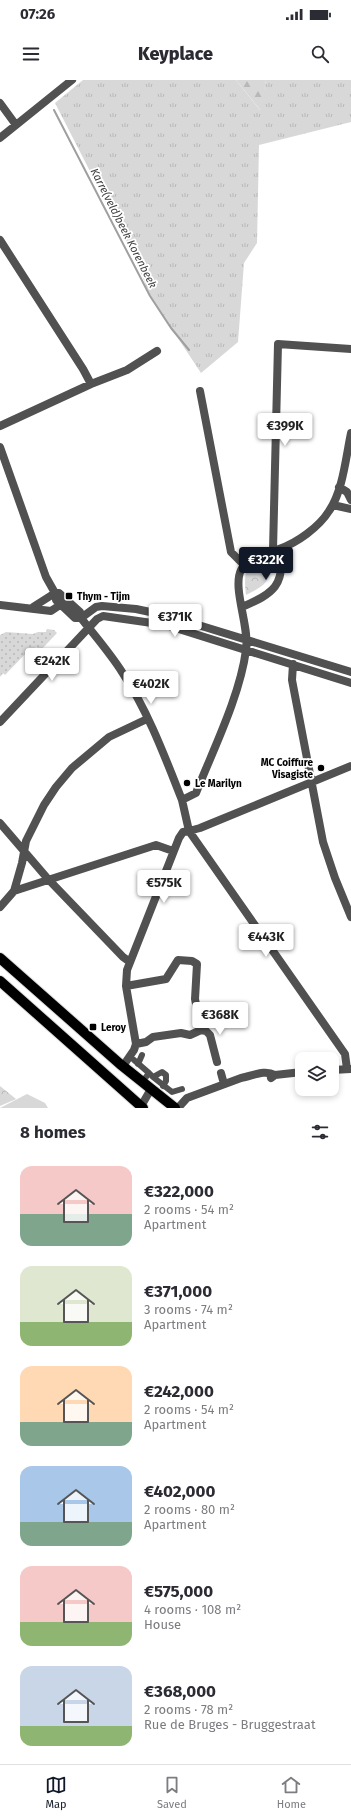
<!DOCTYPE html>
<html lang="en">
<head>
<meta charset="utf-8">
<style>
	:root { --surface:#fff; --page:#f2f2f3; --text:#2b2b33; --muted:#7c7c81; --line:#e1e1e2; --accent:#111827 }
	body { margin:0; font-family:"Fira Sans",sans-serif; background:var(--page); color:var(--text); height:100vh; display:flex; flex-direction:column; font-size:15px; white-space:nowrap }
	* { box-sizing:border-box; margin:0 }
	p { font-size:13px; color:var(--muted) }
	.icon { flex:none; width:22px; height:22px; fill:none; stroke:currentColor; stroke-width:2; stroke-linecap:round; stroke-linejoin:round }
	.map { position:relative; height:1028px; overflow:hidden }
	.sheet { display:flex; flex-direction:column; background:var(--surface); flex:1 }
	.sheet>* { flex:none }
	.controls { position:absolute; left:295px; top:972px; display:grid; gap:8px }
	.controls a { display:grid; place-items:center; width:44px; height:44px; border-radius:8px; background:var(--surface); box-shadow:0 2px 6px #0003; font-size:20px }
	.price { position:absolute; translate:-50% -34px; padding:0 9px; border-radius:4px; background:#fff; color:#222; font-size:13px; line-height:26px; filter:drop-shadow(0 1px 2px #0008) }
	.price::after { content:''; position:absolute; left:50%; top:24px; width:12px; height:9px; margin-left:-6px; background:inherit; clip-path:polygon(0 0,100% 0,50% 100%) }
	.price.current { background:var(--accent); color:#fff }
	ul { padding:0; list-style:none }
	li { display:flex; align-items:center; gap:12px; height:100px; padding:0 20px }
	li span { display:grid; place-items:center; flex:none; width:112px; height:80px; border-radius:12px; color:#555 }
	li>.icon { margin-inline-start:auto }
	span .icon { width:48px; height:48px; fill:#fffc; stroke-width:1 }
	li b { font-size:17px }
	h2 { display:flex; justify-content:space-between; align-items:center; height:48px; padding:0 20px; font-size:17px }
	.status { display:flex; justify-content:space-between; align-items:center; height:28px; padding:0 20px; background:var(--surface); direction:ltr }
	.status svg { height:11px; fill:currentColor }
	header { display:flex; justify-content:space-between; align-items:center; height:52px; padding:0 20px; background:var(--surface); font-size:18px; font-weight:800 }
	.menu { display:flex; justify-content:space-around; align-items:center; height:56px; border-top:1px solid var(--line); background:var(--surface); font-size:11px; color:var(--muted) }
	.menu a { display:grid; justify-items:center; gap:2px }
	.menu .current { color:var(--accent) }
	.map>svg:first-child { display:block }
	.grass { fill:url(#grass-tufts) }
	.forest { fill:url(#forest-firs) }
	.park { fill:url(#park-crowns) }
	.garden { fill:url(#garden-dots) }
	.pitch { fill:#d8d8d8 }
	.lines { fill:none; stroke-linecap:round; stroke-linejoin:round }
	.stream { stroke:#9f9f9f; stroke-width:2 }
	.primary-casing { stroke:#dbdbdb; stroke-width:12 }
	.pedestrian { stroke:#515151; stroke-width:6 }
	.minor { stroke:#515151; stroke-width:8 }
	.primary { stroke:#000; stroke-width:10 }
	.poi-dot { fill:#000; stroke:#fff; stroke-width:1.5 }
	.labels { text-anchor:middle; stroke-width:3.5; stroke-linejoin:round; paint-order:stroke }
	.poi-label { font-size:10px; font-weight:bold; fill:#000; stroke:#fff; text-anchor:start }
	.water-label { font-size:11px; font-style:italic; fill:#404040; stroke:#fff }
</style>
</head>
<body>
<div class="status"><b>07:26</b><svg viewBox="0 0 49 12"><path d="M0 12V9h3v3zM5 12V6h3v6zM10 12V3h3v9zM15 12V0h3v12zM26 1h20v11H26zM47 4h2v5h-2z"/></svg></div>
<header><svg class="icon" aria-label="menu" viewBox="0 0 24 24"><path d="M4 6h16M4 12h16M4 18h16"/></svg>Keyplace<svg class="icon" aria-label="search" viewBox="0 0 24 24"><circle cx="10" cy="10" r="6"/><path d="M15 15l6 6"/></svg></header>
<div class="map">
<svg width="351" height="1028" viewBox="0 0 351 1028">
	<defs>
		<pattern id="grass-tufts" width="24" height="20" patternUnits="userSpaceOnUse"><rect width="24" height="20" fill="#d8d8d8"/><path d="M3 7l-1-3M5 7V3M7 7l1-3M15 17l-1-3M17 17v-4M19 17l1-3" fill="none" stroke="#b8b8b8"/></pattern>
		<pattern id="forest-firs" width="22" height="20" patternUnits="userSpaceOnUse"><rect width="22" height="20" fill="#d8d8d8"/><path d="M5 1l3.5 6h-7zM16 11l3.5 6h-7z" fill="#b8b8b8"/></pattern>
		<pattern id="park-crowns" width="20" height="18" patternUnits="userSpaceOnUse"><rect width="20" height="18" fill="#d8d8d8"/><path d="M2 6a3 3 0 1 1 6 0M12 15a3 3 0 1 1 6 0" fill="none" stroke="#b8b8b8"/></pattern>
		<pattern id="garden-dots" width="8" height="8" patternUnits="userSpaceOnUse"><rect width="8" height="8" fill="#d8d8d8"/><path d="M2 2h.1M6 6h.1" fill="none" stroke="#b8b8b8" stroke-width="1.8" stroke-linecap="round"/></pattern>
	</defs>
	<rect width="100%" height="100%" fill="#fff"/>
	<!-- grass -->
	<path class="grass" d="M83 0H236L260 30 266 0H351V42L259 65 257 163 244 183 238 262 201 293 150 216 137 183 55 23Z"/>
	<!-- forest -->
	<path class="forest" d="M236 0H266L261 31Z"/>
	<!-- park -->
	<path class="park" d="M273 475C271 499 269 504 246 515 243 490 246 480 273 475Z
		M0 1006 16 1019 0 1026Z"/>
	<!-- garden -->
	<path class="garden" d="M47 549 54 550 57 553 40 571 36 567 31 572 29 570 5 595 3 593 0 597V555L6 552 33 554 38 552H46Z"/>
	<!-- pitch -->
	<path class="pitch" d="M27 1014 45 1023 48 1028H0Z"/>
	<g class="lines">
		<!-- stream -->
		<path class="stream" d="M54 30 150 216 171 248 189 270"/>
		<!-- primary casing -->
		<g class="primary-casing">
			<path id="primary" d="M0 878 120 984 175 1028
				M0 901 143 1028"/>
		</g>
		<!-- pedestrian -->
		<path class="pedestrian" d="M134 980 149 993
			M138 984 142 975
			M146 997 149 993 153 997 162 992 166 995V1001L163 1006
			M153 997 172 1012 182 1009"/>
		<!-- minor -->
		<path class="minor" d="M0 23 16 45
			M0 58 72 0
			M0 160 83 289 91 304
			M200 311 231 472 244 485
			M0 346 91 304 127 290 157 271
			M0 367 46 497 55 513 56 520 75 538H81
			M339 407 347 412 351 420
			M333 425 351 429
			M273 470 278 264 351 269
			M55 513H59L80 532 81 538C95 556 110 573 122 592 148 631 165 677 182 720
			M0 525 51 531 60 525 61 520
			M33 527 55 513
			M242 527C273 514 286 505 280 469
			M81 538 96 527 102 526 136 529 169 536 351 592
			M293 584 292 600 323 762 335 798 351 837
			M0 642 97 539 103 536 166 545 351 603
			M0 743 48 799 123 877 130 882
			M14 811 156 765 173 771
			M0 827 14 811 22 783 26 761 44 725 56 707 72 688 109 657 147 639
			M126 906 166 899 178 880 192 881 197 884 195 919 201 950
			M136 964 146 962 153 957 181 953 190 955 201 950 206 951 210 955 217 982
			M123 986 134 970 136 964 126 906 127 890 179 758 183 752 189 751 182 720 196 713C213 670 240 616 246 570 250 548 232 508 241 490 249 474 264 474 279 469 297 463 319 447 329 431 343 411 346 376 351 353
			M347 989 345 974 189 751 200 748 351 686
			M332 990 351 989
			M221 993 224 1004
			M271 998 275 995 302 992
			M140 1028 151 1009
			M178 1028 187 1018 241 998C253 996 264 989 275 995"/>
		<!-- primary -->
		<use href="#primary" class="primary"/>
	</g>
	<!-- markers -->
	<g class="poi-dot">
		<rect x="65" y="512" width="8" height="8" rx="2"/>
		<circle cx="321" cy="688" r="4"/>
		<circle cx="187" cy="703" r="4"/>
		<rect x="89" y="943" width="8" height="8" rx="2"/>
	</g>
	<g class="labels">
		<!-- poi labels -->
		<g class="poi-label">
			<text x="77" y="520">Thym - Tijm</text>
			<text x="313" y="686" text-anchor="end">MC Coiffure<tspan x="313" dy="12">Visagiste</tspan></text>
			<text x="195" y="707">Le Marilyn</text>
			<text x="101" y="951">Leroy</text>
		</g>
		<!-- water labels -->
		<g class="water-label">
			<text transform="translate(124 148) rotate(63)" y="4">Karre(veld)beek Korenbeek</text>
		</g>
	</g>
</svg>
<div class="controls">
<a><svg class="icon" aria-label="layers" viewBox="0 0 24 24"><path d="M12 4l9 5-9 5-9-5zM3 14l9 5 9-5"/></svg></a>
</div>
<b class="price" style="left:285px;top:367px">€399K</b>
<b class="price current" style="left:266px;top:501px">€322K</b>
<b class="price" style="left:175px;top:558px">€371K</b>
<b class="price" style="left:52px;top:602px">€242K</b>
<b class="price" style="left:151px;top:625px">€402K</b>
<b class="price" style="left:164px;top:824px">€575K</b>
<b class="price" style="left:266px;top:878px">€443K</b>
<b class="price" style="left:220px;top:956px">€368K</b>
</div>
<section class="sheet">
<h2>8 homes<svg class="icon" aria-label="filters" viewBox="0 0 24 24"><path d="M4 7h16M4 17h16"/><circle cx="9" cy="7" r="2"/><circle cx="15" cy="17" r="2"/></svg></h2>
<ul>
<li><span style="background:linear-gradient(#f6c9c9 60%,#7fa58c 0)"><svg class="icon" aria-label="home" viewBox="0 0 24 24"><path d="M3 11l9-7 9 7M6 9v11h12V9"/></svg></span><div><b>€322,000</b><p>2 rooms · 54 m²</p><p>Apartment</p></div></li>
<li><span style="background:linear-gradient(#dfe7d0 70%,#8fb573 0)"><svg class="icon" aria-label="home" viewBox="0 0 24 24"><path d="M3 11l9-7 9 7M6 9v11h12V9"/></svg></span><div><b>€371,000</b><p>3 rooms · 74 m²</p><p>Apartment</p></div></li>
<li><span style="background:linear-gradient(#ffd9b3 70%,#7fa58c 0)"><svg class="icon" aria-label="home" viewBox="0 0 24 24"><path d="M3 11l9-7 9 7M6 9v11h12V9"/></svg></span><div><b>€242,000</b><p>2 rooms · 54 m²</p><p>Apartment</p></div></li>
<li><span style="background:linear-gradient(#a9c7e8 70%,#7fa58c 0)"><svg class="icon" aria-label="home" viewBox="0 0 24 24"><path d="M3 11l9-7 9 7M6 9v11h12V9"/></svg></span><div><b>€402,000</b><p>2 rooms · 80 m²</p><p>Apartment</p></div></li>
<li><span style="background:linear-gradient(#f6c9c9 70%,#8fb573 0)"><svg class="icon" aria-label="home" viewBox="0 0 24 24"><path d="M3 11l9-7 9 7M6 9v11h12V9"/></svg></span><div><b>€575,000</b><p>4 rooms · 108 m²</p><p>House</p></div></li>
<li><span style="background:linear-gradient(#c9d6e8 75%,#8fb573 0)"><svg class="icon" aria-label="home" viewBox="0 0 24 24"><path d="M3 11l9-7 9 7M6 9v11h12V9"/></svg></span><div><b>€368,000</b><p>2 rooms · 78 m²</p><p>Rue de Bruges - Bruggestraat</p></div></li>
</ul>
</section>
<nav class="menu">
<a class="current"><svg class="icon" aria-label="map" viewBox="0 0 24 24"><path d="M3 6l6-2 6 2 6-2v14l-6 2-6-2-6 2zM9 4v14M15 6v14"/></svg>Map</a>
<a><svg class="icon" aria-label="saved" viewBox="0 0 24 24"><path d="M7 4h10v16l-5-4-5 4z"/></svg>Saved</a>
<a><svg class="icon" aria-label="home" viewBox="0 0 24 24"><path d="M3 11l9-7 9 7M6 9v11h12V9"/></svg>Home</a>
</nav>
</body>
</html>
